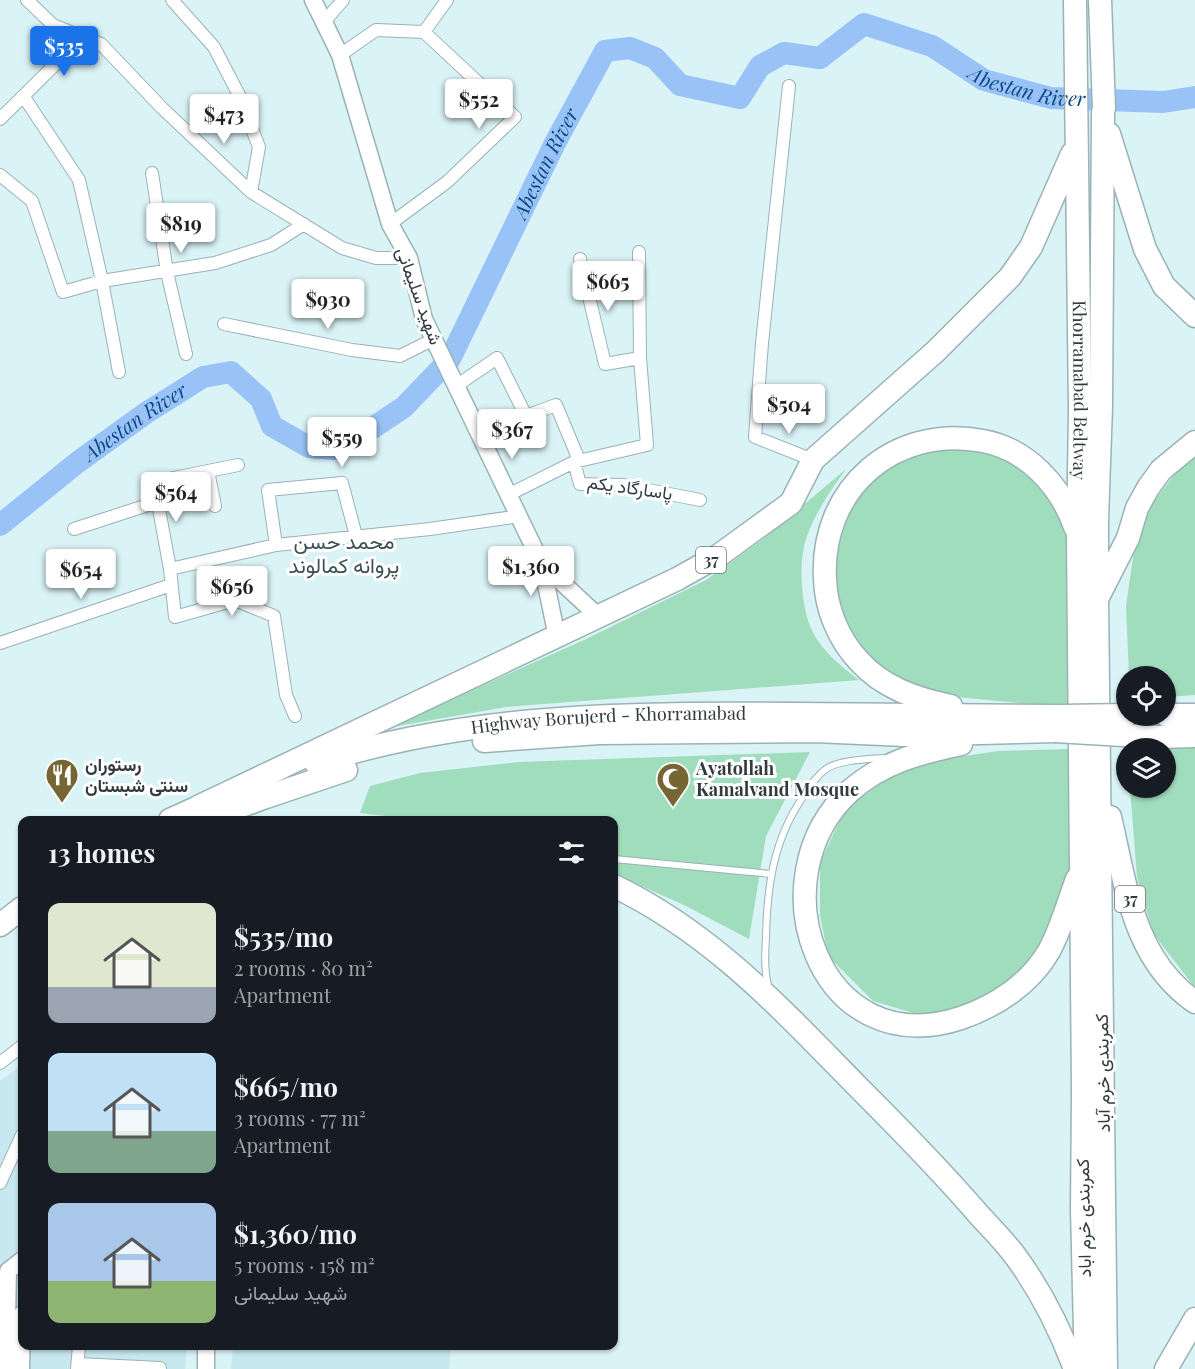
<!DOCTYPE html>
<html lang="en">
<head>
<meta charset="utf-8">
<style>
	:root { --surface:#171b24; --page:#20242c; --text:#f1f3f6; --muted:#9ea1a6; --accent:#1a73e8 }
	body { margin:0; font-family:"Playfair Display",Vazirmatn,serif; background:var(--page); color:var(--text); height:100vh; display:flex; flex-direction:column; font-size:22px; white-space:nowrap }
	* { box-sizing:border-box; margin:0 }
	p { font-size:20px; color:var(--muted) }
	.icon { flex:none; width:33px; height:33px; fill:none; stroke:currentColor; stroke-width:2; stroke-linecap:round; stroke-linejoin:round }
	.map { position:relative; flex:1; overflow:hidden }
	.sheet { position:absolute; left:18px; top:816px; width:600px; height:534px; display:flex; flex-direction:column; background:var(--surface); border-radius:12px; box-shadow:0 2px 4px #0004 }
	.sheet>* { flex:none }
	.fabs { position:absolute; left:1116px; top:666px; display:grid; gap:12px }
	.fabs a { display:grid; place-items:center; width:60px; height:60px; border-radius:50%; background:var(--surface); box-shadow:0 2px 4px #0004; font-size:30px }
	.price { position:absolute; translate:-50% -51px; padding:0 14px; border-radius:6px; background:#fff; color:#222; font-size:20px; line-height:39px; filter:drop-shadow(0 2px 3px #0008) }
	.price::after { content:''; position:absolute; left:50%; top:36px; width:18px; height:14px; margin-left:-9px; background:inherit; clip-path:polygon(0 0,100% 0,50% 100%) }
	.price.selected { background:var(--accent); color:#fff }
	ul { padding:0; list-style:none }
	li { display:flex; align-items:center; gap:18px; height:150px; padding:0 30px }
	li span { display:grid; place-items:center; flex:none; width:168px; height:120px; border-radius:12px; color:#555 }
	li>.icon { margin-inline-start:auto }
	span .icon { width:72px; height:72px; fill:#fffc; stroke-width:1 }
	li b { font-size:26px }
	h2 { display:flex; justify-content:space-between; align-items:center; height:72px; padding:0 30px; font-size:26px }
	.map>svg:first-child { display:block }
	.built { fill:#c6e8ee }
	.green { fill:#9fddbc }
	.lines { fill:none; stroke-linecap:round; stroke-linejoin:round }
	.river { stroke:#99c3f7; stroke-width:22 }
	.lane-casing { stroke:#9ab2b6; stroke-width:8 }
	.street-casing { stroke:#9ab2b6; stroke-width:14 }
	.secondary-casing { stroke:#9ab2b6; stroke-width:19 }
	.highway-casing { stroke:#9ab2b6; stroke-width:25 }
	.lane { stroke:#fff; stroke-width:6 }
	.street { stroke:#fff; stroke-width:12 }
	.secondary { stroke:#fff; stroke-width:16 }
	.highway { stroke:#fff; stroke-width:22 }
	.highway-bridge-casing { stroke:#9ab2b6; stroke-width:25; stroke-linecap:butt }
	.highway-bridge { stroke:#fff; stroke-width:22 }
	.labels { text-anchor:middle; stroke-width:6; stroke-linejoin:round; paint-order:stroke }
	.shield { fill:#fff; stroke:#6f7576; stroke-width:1.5 }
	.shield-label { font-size:16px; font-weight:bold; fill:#313a3c }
	.street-label { font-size:18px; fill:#313a3c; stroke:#fff }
	.poi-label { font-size:18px; font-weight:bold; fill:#313a3c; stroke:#fff; text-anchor:start }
	.water-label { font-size:20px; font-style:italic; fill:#0b4784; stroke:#fff }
	.quarter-label { font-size:21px; fill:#3a5053; stroke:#fff }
</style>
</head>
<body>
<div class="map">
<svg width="1195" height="1369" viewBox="0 0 1195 1369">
	<rect width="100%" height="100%" fill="#daf3f7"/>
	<!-- built -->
	<path class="built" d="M22 1065V1346H187L185 1369H0V1081Z
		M233 1346H451L449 1369H231Z"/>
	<!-- green -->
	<path class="green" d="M969 445 1019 465 1055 506 1072 550 1077 703 1037 705 947 696 908 684 886 674 854 640 843 617 834 592 833 562 845 514 869 481 913 454Z
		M1195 456V695L1166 697V676H1129L1126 606 1135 544 1147 510 1185 461Z
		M846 469C831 490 816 511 807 536 798 560 801 603 810 626 819 649 841 666 859 680L506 707 387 728 584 640 706 580 762 540Z
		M1138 743 1195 746V988L1153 933 1137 877 1130 788H1166V748H1136Z
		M1070 749 1073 812 1069 888 1046 947 1008 988 967 1009 927 1017 873 1001 828 956 820 915V862L841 818 858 800 888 779 933 761 998 751Z
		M810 752 766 836 749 939 684 905 614 874V820H419L360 813 370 786 420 773 519 762Z"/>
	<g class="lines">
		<!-- river -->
		<path class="river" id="s1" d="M0 525 78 462 146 413 203 377 231 372 261 399 272 426 309 447 335 449 371 429 404 407 450 359 555 143 605 51 630 48 655 58 680 85 740 98 760 66 784 53 820 58 864 24 932 46 984 80 1051 98 1163 102 1195 97"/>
		<!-- lane casing -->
		<g class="lane-casing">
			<path id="lane" d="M614 859 771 874
				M769 988C764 973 765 954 766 938 767 888 773 840 803 797 809 787 816 776 826 769 838 760 869 759 885 758"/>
		</g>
		<!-- street casing -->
		<g class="street-casing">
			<path id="street" d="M27 0 53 25 101 44 162 108 251 192 342 248 376 258H409
				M172 0 214 47 239 95 259 147 251 192
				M324 22 343 0
				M340 55 376 30 424 32 447 0
				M789 86 762 343 755 437 813 460
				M24 97 79 180 102 281 119 372
				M0 119 83 37
				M152 173 167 272 186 354
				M0 175 32 201 63 292 102 281 215 263 271 245 304 224
				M390 224 447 182 515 117 424 32
				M580 259 605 364 640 358
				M224 324 352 350 400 356 434 339
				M456 386 497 358 526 416 556 405 579 460
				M481 437 526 416
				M574 462 647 445 640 358 639 252
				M238 465 154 482 170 569 175 617 235 600 274 616 286 695 295 716
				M208 471 215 506
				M510 494 574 462 580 484 623 485 700 500
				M74 529 157 502
				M276 545 268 490 342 483 356 536
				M170 569 276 545 430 529 520 516
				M0 643 171 585
				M0 1063 22 1046
				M0 1183 22 1135
				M78 1364 160 1368
				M77 1369 79 1346"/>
		</g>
		<!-- secondary casing -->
		<g class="secondary-casing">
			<path id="secondary" d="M313 0 340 55 390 224 409 258 424 319 535 550 547 589 557 637
				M541 558 557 578 599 617
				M206 1346V1369
				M6 1369 8 1271 22 1260
				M21 1369 22 1314"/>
		</g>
		<!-- highway casing -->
		<g class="highway-casing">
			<g id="highway">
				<path id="s2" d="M1075 0 1080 411 1078 534 1083 1092 1082 1210 1086 1369"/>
				<path d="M1100 0 1104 108 1103 112 1101 406 1097 520V599L1106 1369"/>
				<path d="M1109 134 1145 249 1164 286 1195 316"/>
				<path d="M1099 595 1128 538 1137 508 1148 488 1161 470 1195 442"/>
				<path d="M951 706C917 699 883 688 859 661 838 639 826 608 825 579 820 488 895 424 983 441 1027 449 1061 486 1075 527"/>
				<path d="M1166 715H1195"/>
				<path d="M1157 737 1195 736"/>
				<path d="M484 741 599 733 815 731 905 735 1055 731"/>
				<path d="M961 744C919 753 883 762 850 791 755 877 818 1065 961 1018 996 1006 1030 984 1049 951 1061 929 1068 903 1077 879"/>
				<path id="s3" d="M316 763C470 713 634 713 795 714 884 715 973 716 1062 716"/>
				<path d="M200 806 677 579 718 556 791 503 813 460 936 351 1010 277 1031 247 1072 154"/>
				<path d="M1110 817C1126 885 1133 959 1195 1002"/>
				<path d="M170 820 214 800"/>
				<path d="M203 820 266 797 346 770"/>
				<path d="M614 886C714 934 784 1012 861 1090 902 1131 942 1172 980 1216 992 1229 1005 1242 1016 1257 1041 1291 1060 1329 1075 1369"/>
				<path d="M0 925 22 908"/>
				<path d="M1166 1369 1195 1319"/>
			</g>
		</g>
		<!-- lane -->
		<use href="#lane" class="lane"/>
		<!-- street -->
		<use href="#street" class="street"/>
		<!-- secondary -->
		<use href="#secondary" class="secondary"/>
		<!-- highway -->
		<use href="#highway" class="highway"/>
		<!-- highway-bridge casing -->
		<g class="highway-bridge-casing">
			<path id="highway-bridge" d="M1062 716 1126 715
				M1055 731 1157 737"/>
		</g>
		<!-- highway-bridge -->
		<use href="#highway-bridge" class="highway-bridge"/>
	</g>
	<!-- icons -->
	<defs>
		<g id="restaurant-pin" transform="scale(1.725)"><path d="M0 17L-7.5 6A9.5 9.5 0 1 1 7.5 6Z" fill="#766634" stroke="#fff"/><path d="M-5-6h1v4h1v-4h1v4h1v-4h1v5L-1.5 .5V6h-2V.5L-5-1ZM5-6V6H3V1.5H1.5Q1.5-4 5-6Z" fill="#fff"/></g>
		<g id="mosque-pin" transform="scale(1.725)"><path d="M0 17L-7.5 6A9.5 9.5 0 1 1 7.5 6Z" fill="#766634" stroke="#fff"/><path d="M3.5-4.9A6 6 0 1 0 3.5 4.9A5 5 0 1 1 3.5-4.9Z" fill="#fff"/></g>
	</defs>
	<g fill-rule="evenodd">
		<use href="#restaurant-pin" x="62" y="775"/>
		<use href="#mosque-pin" x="673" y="779"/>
	</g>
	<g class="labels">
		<!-- shield labels -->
		<g class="shield">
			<rect x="696" y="547" width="30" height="26" rx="4.5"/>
			<rect x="1115" y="886" width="30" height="26" rx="4.5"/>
		</g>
		<g class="shield-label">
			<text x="711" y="566">37</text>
			<text x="1130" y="905">37</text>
		</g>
		<!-- street labels -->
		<g class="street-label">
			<text transform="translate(419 296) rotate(70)" y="6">شهید سلیمانی</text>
			<text dy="6" stroke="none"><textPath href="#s2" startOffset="390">Khorramabad Beltway</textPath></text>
			<text transform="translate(630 488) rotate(8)" y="6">پاسارگاد یکم</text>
			<text dy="6" stroke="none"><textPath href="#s3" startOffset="297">Highway Borujerd - Khorramabad</textPath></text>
			<text transform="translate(1103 1073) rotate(-91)" y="6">کمربندی خرم آباد</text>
			<text transform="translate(1084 1218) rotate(-91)" y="6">کمربندی خرم اباد</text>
		</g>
		<!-- poi labels -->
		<g class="poi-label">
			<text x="85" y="771">رستوران<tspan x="85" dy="21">سنتی شبستان</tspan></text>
			<text x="696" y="775">Ayatollah<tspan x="696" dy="21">Kamalvand Mosque</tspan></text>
		</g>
		<!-- water labels -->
		<g class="water-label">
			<text dy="7" stroke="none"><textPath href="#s1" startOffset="1395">Abestan River</textPath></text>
			<text dy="7" stroke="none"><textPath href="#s1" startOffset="783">Abestan River</textPath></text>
			<text dy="7" stroke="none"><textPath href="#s1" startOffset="170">Abestan River</textPath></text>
		</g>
		<!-- quarter labels -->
		<g class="quarter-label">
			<text x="344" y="549">محمد حسن<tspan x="344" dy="24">پروانه کمالوند</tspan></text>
		</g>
	</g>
</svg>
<div class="fabs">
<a><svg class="icon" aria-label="locate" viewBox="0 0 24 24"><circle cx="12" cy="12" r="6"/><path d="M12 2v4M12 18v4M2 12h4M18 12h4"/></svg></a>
<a><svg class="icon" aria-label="layers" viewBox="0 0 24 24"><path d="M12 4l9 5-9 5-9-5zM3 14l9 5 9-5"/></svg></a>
</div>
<b class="price selected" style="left:64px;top:77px">$535</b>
<b class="price" style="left:479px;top:130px">$552</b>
<b class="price" style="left:224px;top:145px">$473</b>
<b class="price" style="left:181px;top:254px">$819</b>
<b class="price" style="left:608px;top:312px">$665</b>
<b class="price" style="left:328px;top:330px">$930</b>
<b class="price" style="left:789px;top:435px">$504</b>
<b class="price" style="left:512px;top:460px">$367</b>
<b class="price" style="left:342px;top:468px">$559</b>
<b class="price" style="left:176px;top:523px">$564</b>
<b class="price" style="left:531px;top:597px">$1,360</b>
<b class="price" style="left:81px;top:600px">$654</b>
<b class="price" style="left:232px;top:617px">$656</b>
<section class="sheet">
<h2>13 homes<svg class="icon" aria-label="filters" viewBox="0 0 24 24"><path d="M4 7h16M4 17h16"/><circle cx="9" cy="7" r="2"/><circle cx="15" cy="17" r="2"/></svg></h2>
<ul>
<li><span style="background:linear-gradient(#dfe7d0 70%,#9aa5b1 0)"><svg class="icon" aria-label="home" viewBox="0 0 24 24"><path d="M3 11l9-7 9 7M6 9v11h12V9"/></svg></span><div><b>$535/mo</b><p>2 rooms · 80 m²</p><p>Apartment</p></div></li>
<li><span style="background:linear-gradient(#bfe0f5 65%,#7fa58c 0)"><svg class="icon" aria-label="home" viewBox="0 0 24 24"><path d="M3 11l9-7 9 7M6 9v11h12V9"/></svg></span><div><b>$665/mo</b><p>3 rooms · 77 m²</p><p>Apartment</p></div></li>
<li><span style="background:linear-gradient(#a9c7e8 65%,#8fb573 0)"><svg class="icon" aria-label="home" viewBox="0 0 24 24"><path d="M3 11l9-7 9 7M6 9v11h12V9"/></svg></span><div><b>$1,360/mo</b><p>5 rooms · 158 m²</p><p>شهید سلیمانی</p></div></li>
</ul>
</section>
</div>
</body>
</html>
